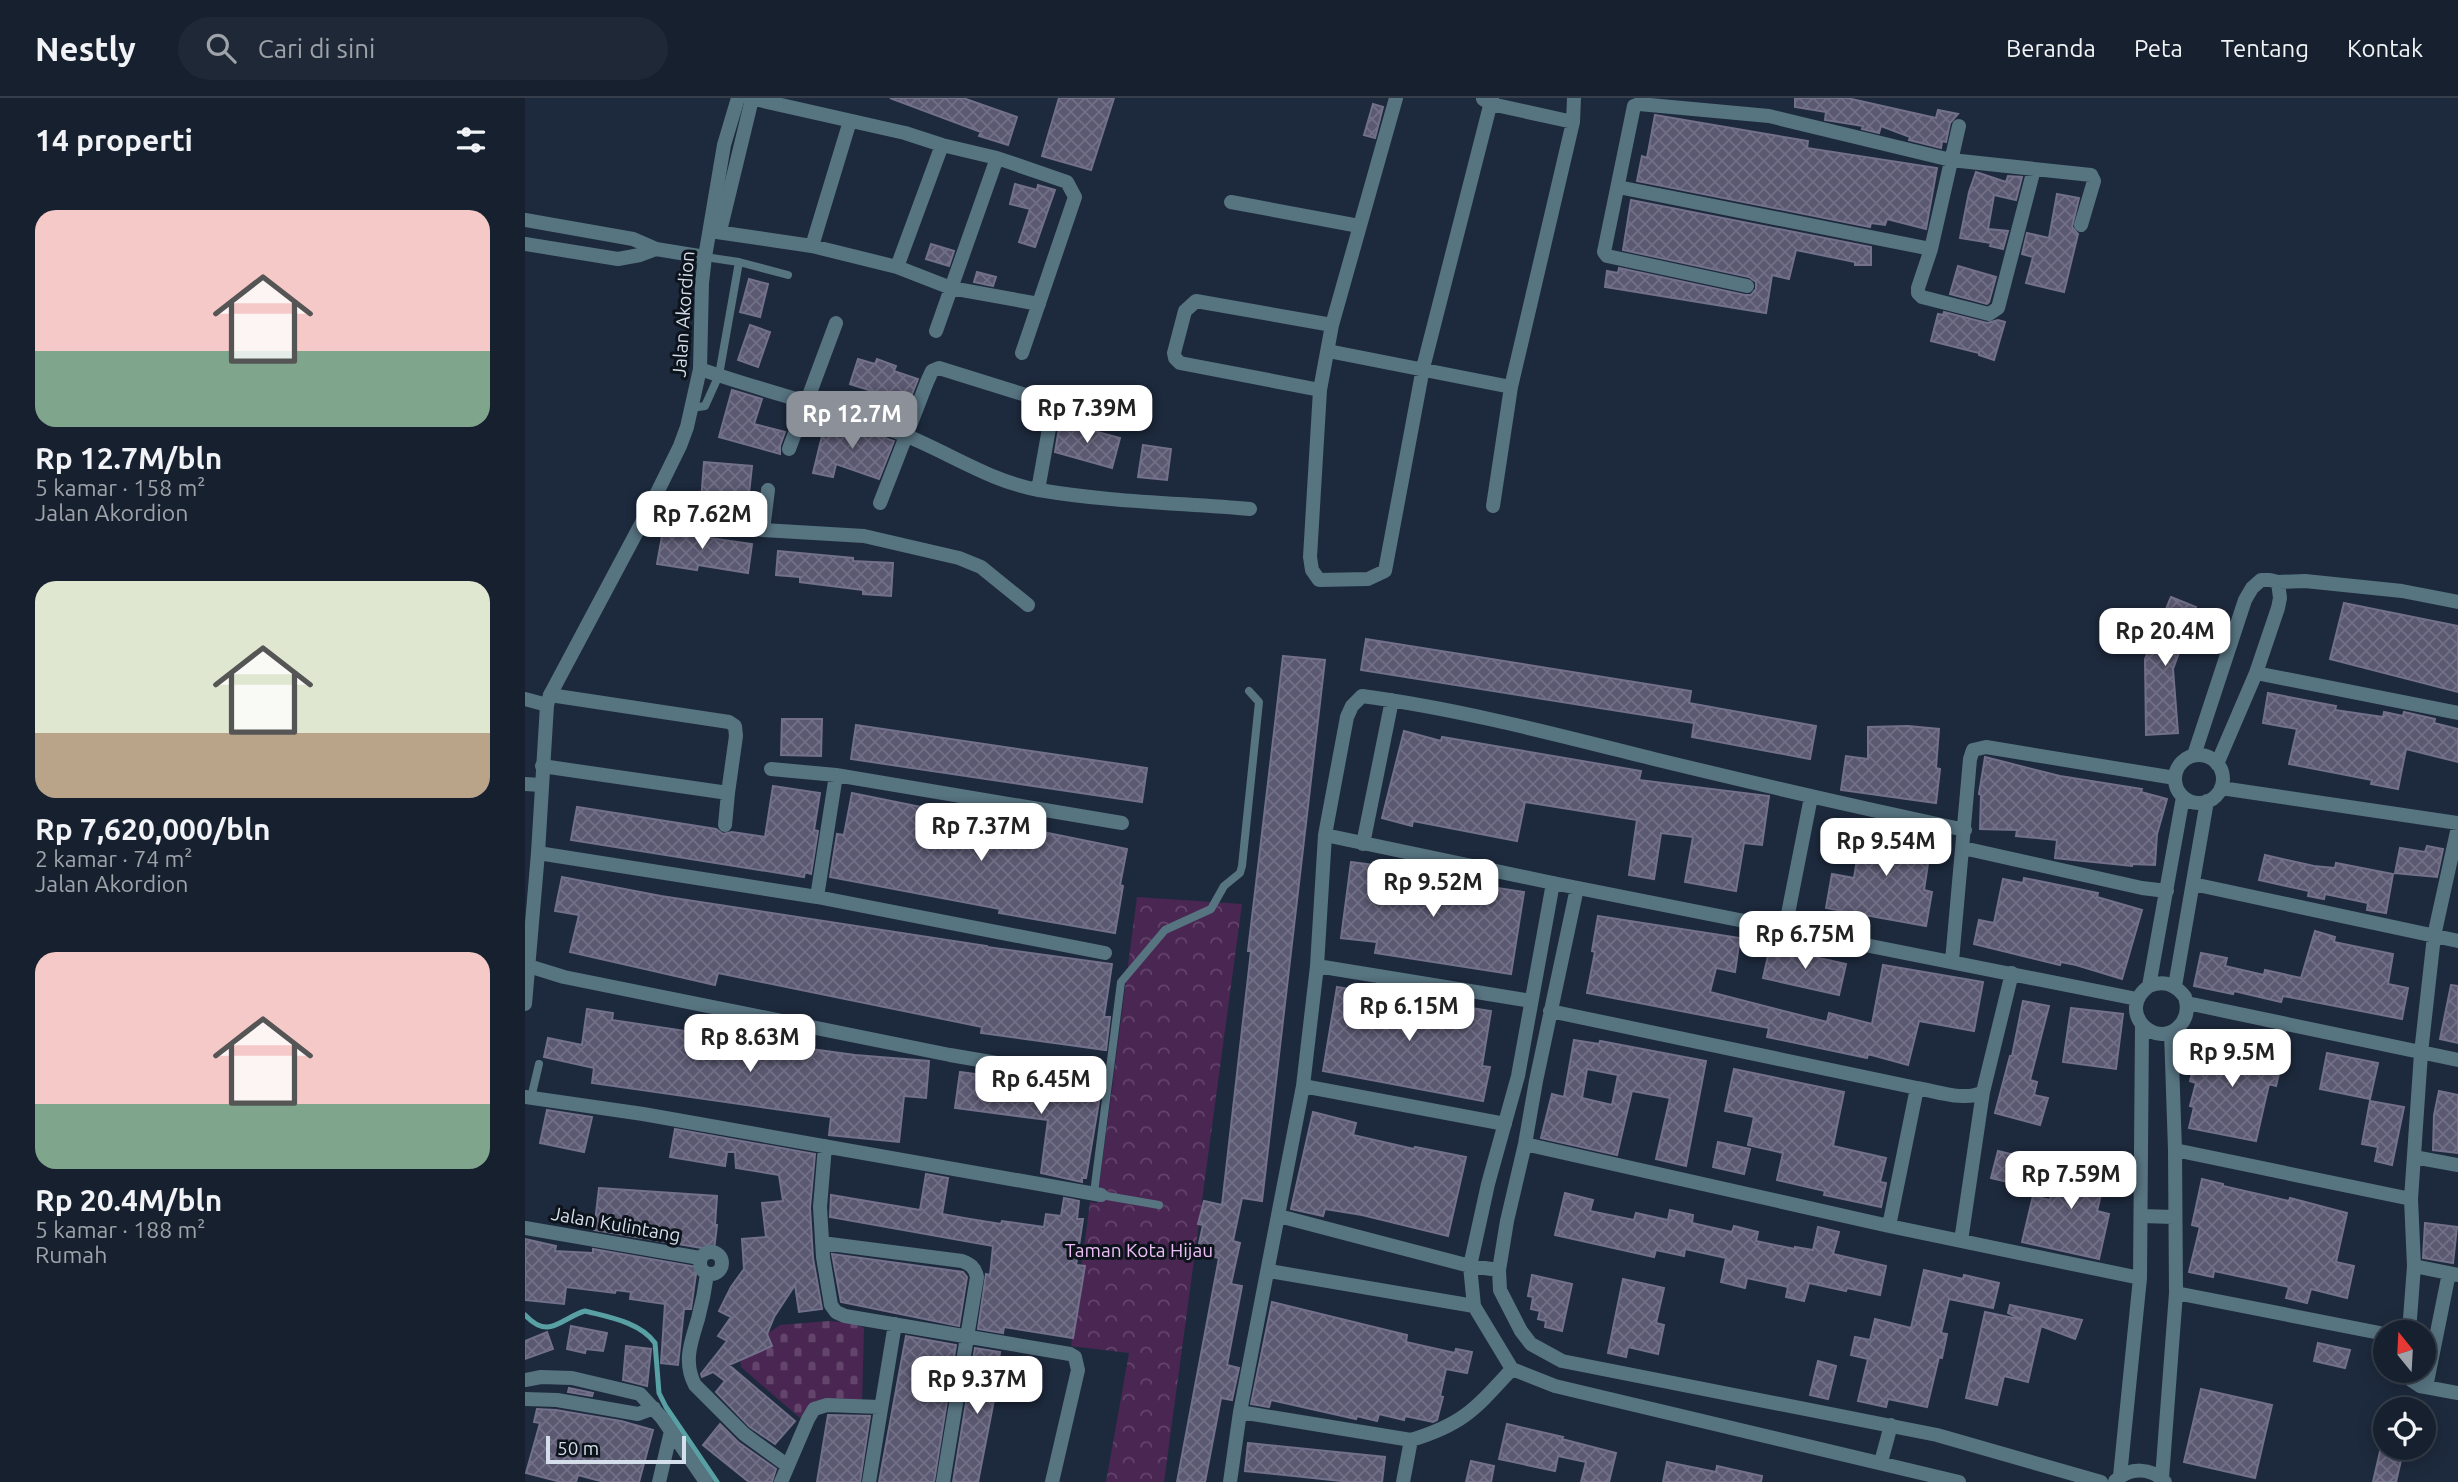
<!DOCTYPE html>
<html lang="id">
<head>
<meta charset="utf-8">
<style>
	:root { --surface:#16202e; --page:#1f2836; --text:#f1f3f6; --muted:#9ea3aa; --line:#353e4a; --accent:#8c9099 }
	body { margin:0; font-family:Ubuntu,sans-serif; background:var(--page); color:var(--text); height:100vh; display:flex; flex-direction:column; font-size:26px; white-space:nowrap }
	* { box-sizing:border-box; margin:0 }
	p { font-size:23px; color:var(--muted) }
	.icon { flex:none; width:38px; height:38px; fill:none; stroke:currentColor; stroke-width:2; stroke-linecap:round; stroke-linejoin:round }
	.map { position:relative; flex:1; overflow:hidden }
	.details { display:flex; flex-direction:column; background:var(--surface); width:525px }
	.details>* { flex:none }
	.needle { width:46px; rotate:342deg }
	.controls { position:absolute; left:1848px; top:1222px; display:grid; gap:14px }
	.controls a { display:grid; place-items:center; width:63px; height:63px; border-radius:50%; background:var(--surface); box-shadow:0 4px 18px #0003,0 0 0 2px var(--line); font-size:35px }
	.scale { position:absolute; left:21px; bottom:18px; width:140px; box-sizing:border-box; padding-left:7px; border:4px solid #d5deeb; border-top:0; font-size:19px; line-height:24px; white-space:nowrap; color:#d5deeb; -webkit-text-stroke:5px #0c131b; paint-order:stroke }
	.price { position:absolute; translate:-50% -60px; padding:0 16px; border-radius:14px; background:#fff; color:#222; font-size:23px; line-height:46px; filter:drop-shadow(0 2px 4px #0008) }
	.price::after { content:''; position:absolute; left:50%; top:42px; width:21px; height:16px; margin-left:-10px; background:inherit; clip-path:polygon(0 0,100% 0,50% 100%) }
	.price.current { background:var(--accent); color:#fff }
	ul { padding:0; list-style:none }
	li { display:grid; align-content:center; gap:14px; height:371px; padding:0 35px }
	li span { display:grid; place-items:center; height:217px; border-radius:21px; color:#555 }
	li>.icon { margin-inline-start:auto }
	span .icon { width:126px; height:126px; fill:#fffc; stroke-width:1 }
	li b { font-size:30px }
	h2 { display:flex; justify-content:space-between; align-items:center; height:84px; padding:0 35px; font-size:30px }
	header { display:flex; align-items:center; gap:42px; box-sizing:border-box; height:98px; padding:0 35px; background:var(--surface); border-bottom:2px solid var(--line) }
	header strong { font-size:33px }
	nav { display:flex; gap:38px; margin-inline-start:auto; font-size:24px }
	.search { width:490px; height:63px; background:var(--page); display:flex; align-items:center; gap:18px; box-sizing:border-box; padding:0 24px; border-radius:38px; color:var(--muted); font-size:26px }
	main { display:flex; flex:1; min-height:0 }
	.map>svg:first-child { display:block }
	.forest { fill:url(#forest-crowns) }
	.cemetery { fill:url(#cemetery-stones) }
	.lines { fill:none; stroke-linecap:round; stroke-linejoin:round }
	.stream { stroke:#58a0a3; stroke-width:5 }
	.building { fill:url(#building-cross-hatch); stroke:#72708a; stroke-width:2; fill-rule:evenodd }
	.service { stroke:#577481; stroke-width:8 }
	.minor { stroke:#577481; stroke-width:14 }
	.tertiary { stroke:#577481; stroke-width:14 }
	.labels { text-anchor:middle; stroke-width:6; stroke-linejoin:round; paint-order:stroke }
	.street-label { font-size:19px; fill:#d5deeb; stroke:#0c131b }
	.park-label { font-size:19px; fill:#eebef8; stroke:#0c131b }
</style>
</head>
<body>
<header>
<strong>Nestly</strong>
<div class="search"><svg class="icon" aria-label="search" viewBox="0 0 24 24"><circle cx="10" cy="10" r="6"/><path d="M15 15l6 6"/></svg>Cari di sini</div>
<nav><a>Beranda</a><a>Peta</a><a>Tentang</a><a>Kontak</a></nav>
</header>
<main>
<section class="details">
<h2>14 properti<svg class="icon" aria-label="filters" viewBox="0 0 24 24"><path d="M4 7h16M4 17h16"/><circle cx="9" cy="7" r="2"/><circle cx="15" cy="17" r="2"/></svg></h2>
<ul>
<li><span style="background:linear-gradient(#f6c9c9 65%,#7fa58c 0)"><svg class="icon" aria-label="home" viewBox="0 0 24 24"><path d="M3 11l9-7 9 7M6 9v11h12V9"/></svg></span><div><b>Rp 12.7M/bln</b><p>5 kamar · 158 m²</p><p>Jalan Akordion</p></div></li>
<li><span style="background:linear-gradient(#dfe7d0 70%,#b9a48a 0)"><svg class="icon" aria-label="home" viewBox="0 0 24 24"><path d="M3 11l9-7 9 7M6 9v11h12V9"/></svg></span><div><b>Rp 7,620,000/bln</b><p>2 kamar · 74 m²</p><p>Jalan Akordion</p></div></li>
<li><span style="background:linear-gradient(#f6c9c9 70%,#7fa58c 0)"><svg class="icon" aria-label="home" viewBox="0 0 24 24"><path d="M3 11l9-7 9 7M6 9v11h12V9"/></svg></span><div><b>Rp 20.4M/bln</b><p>5 kamar · 188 m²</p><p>Rumah</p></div></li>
</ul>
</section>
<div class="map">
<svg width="1933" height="1384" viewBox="0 0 1933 1384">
	<defs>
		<pattern id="forest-crowns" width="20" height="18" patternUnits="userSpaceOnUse" patternTransform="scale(1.75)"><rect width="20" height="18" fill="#4a2652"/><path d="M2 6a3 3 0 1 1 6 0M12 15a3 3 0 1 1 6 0" fill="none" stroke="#63456b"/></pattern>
		<pattern id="cemetery-stones" width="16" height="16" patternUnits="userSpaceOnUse" patternTransform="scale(1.75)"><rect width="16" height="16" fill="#4a2652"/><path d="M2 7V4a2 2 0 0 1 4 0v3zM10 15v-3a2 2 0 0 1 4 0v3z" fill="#63456b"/></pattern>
		<pattern id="building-cross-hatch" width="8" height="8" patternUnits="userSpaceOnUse" patternTransform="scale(1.75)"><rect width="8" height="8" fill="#5b5972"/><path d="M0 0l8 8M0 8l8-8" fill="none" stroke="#727086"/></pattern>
	</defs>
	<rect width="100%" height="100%" fill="#1d2a3d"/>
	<!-- forest -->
	<path class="forest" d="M612 799 717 806 639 1384H581L604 1255 546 1248 565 1104 572 1105Z"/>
	<!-- cemetery -->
	<path class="cemetery" d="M304 1223 328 1225 339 1230 337 1305C313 1305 289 1298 275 1320L216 1269 215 1255 255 1227Z"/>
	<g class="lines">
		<!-- stream -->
		<path class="stream" d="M0 1217C24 1243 36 1220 60 1213 83 1219 115 1224 130 1245L134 1295 141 1309 192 1384"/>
	</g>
	<!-- building -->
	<path class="building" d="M365 0H438L492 19 483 47 454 38 456 34Z
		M534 0H589L566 72 517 58Z
		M1270 0H1322L1411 20 1413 12 1433 16 1425 25 1421 44 1417 43 1416 50 1384 42 1385 39 1356 28 1354 35 1337 31 1338 28 1300 22 1301 14 1270 9Z
		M848 6 858 9 850 40 839 37Z
		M1130 17 1283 43 1282 50 1412 70 1401 131 1362 121 1360 127 1346 125 1345 129 1112 83 1117 58 1122 60Z
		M1451 74 1481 84 1483 78 1497 79 1491 102 1469 97 1463 131 1483 133 1478 151 1465 148 1466 145 1435 140 1444 94Z
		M490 86 512 92 513 87 530 92 510 149 494 144 505 111 485 106Z
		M1532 96 1554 100 1547 129 1553 136 1539 194 1501 185 1508 159 1497 156 1502 135 1524 140Z
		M1106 102 1346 149V167H1330V164L1271 152 1264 181 1247 177 1241 215 1080 189 1082 173 1093 175 1094 170 1220 197H1226L1231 191V184L1224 179 1098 152Z
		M406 146 429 153 424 168 401 161Z
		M1433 168 1471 179 1464 204 1462 206 1425 196Z
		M452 174 471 179 468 188 449 184Z
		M224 181 243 186 235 219 215 214Z
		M1419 214 1462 225 1473 222 1480 224 1469 262 1454 257V255L1406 243 1413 216 1418 217Z
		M225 227 245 234 233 269 213 262Z
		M333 261 350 266 352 261 371 268 369 273 393 281 381 311 371 305 349 300 350 294 325 286Z
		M207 292 237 301 229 326 260 334 255 348V356L194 339Z
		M301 322 324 327 369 343 354 381 311 366 308 379 288 375Z
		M535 324 595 340 587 370 530 354Z
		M618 347 646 351 642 382 613 379Z
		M179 364 227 368 224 396 206 394 205 405 176 403Z
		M139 427 179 434 178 439 227 446 223 475 173 467 172 472 132 466Z
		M253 453 328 460V463L368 465 366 498 338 496V492L275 484V479L251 477Z
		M1646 499 1671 509 1648 571 1653 635 1621 637 1620 561Z
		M1819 505 1933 528V594L1805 561Z
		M841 541 1166 593 1164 605 1291 628 1285 661 1167 639 1169 625 836 572Z
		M758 558 800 562 737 1103 717 1100 708 1143 715 1145 706 1186 717 1188 702 1267 714 1270 707 1302 696 1300 680 1384H652L694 1160 672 1155 678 1127 673 1126 679 1103 697 1107 726 853H723Z
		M1743 595 1811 608 1810 612 1858 619 1859 614 1878 618 1879 614 1910 621 1909 625 1933 631V664L1881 651 1873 691 1846 686 1847 682 1764 666 1772 631 1738 625Z
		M257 621H297L296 658 256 657Z
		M331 627 622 670 617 704 326 661Z
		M1383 628 1414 631 1411 670 1415 671 1411 705 1316 692 1321 658 1343 661V629Z
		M879 633 916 643 917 639 1116 673 1114 682 1244 698 1237 747 1219 745 1211 793 1160 784 1168 739 1136 735 1129 781 1104 777 1112 722 1000 704 992 743 888 723 887 728 857 720Z
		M1460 659 1535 678 1617 691 1616 694 1642 701 1632 736 1630 767 1607 766V768L1530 760 1532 742 1491 738 1492 732 1455 731 1456 697 1454 696Z
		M248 688 295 695 289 732 293 733 286 776 280 774 279 779 46 742 52 709 191 731 198 736 207 734 240 739Z
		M327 695 602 751 595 787 598 788 590 835 474 815 475 811 305 779 312 736 319 737Z
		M1337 729 1407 739 1399 792 1407 794 1401 828 1301 810 1307 776 1329 780Z
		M1902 748 1918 751 1912 779 1870 775 1875 750 1900 754Z
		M1740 757 1789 768 1810 770 1811 765 1868 776 1861 815 1842 812 1843 805 1800 796 1799 801 1783 798 1784 793 1734 782Z
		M826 764 856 768V772L999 794 986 876 850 855 852 844 816 840Z
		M37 779 136 798 462 848V849L587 866 579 919H585L581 952 456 935 457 929 193 875 190 887 45 854 54 817 30 813Z
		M1499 780 1573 795 1572 799 1617 812 1597 881 1551 867 1536 864 1535 867 1449 846 1454 822 1469 825 1478 781 1498 785Z
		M1073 818 1215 840 1210 874 1191 870 1185 894 1302 924 1304 915 1347 926 1358 867 1458 884 1449 933 1394 923 1383 967 1343 956 1342 960 1242 939 1244 930 1062 895 1070 854 1067 853Z
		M1790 833 1810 839 1809 844 1868 856 1863 886 1883 890 1877 921 1758 898 1756 904 1709 893 1708 896 1669 888 1676 855 1702 860 1700 868 1739 877 1740 872 1776 880Z
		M1245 849 1321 866 1314 897 1238 880Z
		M1926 887 1933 888V945L1915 941Z
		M812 889 966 913 957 968 965 969 958 1003 798 973Z
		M1498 903 1524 908 1505 982 1512 984 1509 997 1523 1000 1515 1027 1470 1015 1485 958H1487Z
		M1546 910 1598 916 1591 971 1538 964Z
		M62 911 88 915 87 922 213 941 330 957 404 963 401 1000 379 998 374 1044 304 1037 306 1019 67 985 69 970 19 959 23 940 57 947Z
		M1049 942 1074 946 1075 943 1181 963 1161 1068 1131 1061 1145 1000 1107 993 1092 1057 1016 1040 1027 996 1039 999ZM1062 971 1093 977 1087 1007 1057 1000Z
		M1674 945 1716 954 1718 946 1759 955 1751 988 1744 986 1731 1043 1664 1030 1669 1009 1665 1008 1671 985 1665 983Z
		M1802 955 1853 965 1845 1001 1795 991Z
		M1209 971 1319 994 1308 1048 1361 1060 1355 1084 1361 1085 1356 1109 1299 1097 1300 1093 1252 1082 1258 1055 1223 1047 1229 1019 1200 1013Z
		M435 974 576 992 561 1080H557V1084L516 1075 523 1022 430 1010Z
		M1914 993 1933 997V1055L1908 1052 1909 1017Z
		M1845 1003 1879 1009 1867 1067 1850 1063 1853 1049 1837 1046Z
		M22 1012 67 1019 59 1054 15 1045Z
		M788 1014 831 1025 828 1037 889 1051 890 1049 941 1059 923 1138 837 1117 800 1111 798 1118 766 1111Z
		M150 1031 290 1056 285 1110 288 1160 297 1211 274 1214 270 1187 249 1219 242 1236 247 1248 204 1267 270 1323 250 1346 225 1329 191 1294 200 1283 188 1274 177 1279 176 1276 202 1243 193 1238 206 1219 194 1213 206 1189 219 1171 217 1141 241 1139 237 1105 258 1103 254 1077 211 1070 210 1054H202L200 1068 145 1059Z
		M1193 1044 1225 1051 1219 1076 1188 1069Z
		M1473 1053 1506 1061 1499 1088 1466 1080Z
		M1536 1057 1583 1067 1572 1113 1584 1116 1574 1161 1497 1144 1508 1098 1525 1102Z
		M401 1076 423 1080 417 1116 445 1121 476 1126 477 1123 519 1129 521 1116 536 1118 539 1100 554 1103 552 1121H558L551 1167 560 1168 548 1240 479 1229 478 1235 453 1231 461 1176 465 1177 468 1148 305 1119 306 1097 395 1112Z
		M1677 1081 1698 1086V1088L1764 1103 1765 1100 1822 1115 1811 1164 1829 1168 1822 1200 1786 1191 1782 1205 1761 1200 1764 1189 1689 1173 1688 1179 1664 1174 1675 1129 1667 1127Z
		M74 1090 192 1098 190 1127H192L189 1152 69 1132Z
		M1040 1095 1068 1102 1065 1113 1109 1122 1111 1115 1143 1122 1145 1112 1168 1117 1167 1125 1207 1134 1209 1128 1233 1134 1231 1143 1270 1151V1149L1288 1152 1293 1129 1314 1134 1308 1156 1361 1168 1355 1197 1322 1190 1321 1193 1284 1185 1279 1203 1261 1199 1263 1189 1222 1180 1220 1190 1196 1184 1201 1160 1160 1151 1159 1158 1131 1152 1129 1159 1030 1137Z
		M1900 1125 1932 1129 1928 1165 1898 1160Z
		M0 1141 31 1148 30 1153 68 1155V1151L172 1169 166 1211H159L153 1267 136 1265 140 1206 105 1201 106 1194 91 1192 90 1195 41 1189 39 1206 0 1202Z
		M307 1156 438 1174 442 1179 434 1228 316 1204Z
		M1399 1172 1438 1181 1439 1177 1474 1185 1468 1210 1424 1201 1416 1235 1422 1236 1417 1260 1414 1259 1402 1309 1363 1301 1361 1309 1333 1303 1343 1261 1326 1257 1330 1239 1345 1242 1350 1221 1386 1230Z
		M1007 1177 1047 1186 1037 1233 1020 1229 1021 1223 1013 1221 1015 1213 1006 1211 1008 1199 1003 1198Z
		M1098 1181 1139 1190 1131 1225 1139 1227 1133 1256 1103 1249 1101 1259 1083 1255Z
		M747 1204 882 1237 881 1244 930 1255 931 1251 947 1254 942 1275 921 1271 915 1298 918 1299 912 1322 908 1324 880 1318 879 1322 854 1316 852 1323 832 1318 831 1321 746 1302 744 1309 726 1306Z
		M1485 1207 1557 1222 1550 1241 1516 1228 1503 1284 1479 1278 1472 1307 1441 1300 1460 1214 1498 1222 1483 1215Z
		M46 1228 82 1235 78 1253 61 1251 60 1255 42 1251Z
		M22 1234 28 1251 0 1261V1243Z
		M381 1238 431 1247 409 1384H354Z
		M1793 1245 1825 1252 1820 1270 1789 1263Z
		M101 1248 126 1251 122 1288 98 1282Z
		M450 1250 475 1254 469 1302 453 1384H428Z
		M1293 1263 1311 1268 1303 1301 1285 1297Z
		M44 1290 68 1295 67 1298 43 1294Z
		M1676 1291 1747 1307 1730 1380 1659 1364Z
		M12 1311 31 1312 96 1323 128 1332 114 1384H79L53 1377 51 1384H36L1 1375 15 1325 9 1324Z
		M303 1317 345 1318 335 1384H292Z
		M195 1326 213 1344 251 1371 247 1384H224L178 1347Z
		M982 1326 1038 1339 1037 1341 1091 1355 1084 1384H1056L1061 1364 1033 1358 1030 1373 974 1361Z
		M723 1345 860 1359 857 1384H826L720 1373Z
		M1856 1349H1879L1871 1384H1848Z
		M946 1363 969 1368 966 1384H941Z
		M1142 1364 1191 1374 1192 1368 1237 1378 1236 1384H1138Z"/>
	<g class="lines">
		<!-- service -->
		<path class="service" d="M180 159 214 164 263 177
			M167 310 180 308 194 277 214 164
			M6 1000 14 966
			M569 1095 596 884 640 832 686 811 699 788 715 775 717 768 734 604 724 593
			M576 1097 634 1107"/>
		<!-- minor -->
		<path class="minor" d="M225 0 380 35 417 47 472 60 542 84 550 99 497 255
			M871 0 807 227 795 292 785 459 787 472 794 482 843 481 860 473 898 270 967 0
			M958 1 966 6 1048 24
			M1093 89 1406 151 1434 28
			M706 104 834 128
			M0 122 108 141 131 151 180 159
			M185 133 287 148 372 169 426 190 514 206
			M195 133 227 1
			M0 146 93 161 115 157 131 151
			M287 148 325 23
			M1406 151 1393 190V195L1397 199 1464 216 1473 210 1509 71
			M372 169 417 47
			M1222 188 1082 158 1079 154 1109 8 1114 6 1244 18 1426 62 1566 77 1569 83 1556 127
			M411 233 472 60
			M803 253 986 289
			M175 271C244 295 314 311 382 338 426 356 467 384 514 392 584 404 655 405 725 411
			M795 292 655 265 650 260 649 255 660 213 671 203 807 227
			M264 351 311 225
			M355 405 402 284 407 273 414 270 520 303 527 314 513 392
			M968 408 986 289 1048 24 1049 0
			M123 413 238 432 339 438 434 460 456 469 503 507
			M238 432 243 392
			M1731 575 1933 615
			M0 601 22 607
			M1669 657 1720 502 1727 490 1736 482H1745L1753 484 1780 483 1877 493 1933 504
			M1650 681a24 24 0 1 1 48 0a24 24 0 1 1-48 0Z
			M1692 666 1731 575 1753 510 1755 500 1753 484
			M17 668 203 695 211 638 210 628 204 624 25 597
			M246 671 311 677 597 725
			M0 686 16 687
			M1696 690 1933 725
			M200 727 203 695
			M800 737 1028 785 1612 901
			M838 746 867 602
			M1438 750 1617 790 1642 793
			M13 755 292 799 580 855
			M1028 785 993 978 963 1086 945 1168 949 1208 987 1271 1030 1288 1434 1384
			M1668 786 1933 843
			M1052 790 1011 983 1000 1046 982 1123 974 1172 975 1192 996 1233 1006 1246 1037 1263 1412 1337 1576 1384
			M292 799 311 677
			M1260 831 1286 699
			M1427 863 1445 661 1448 652 1461 649 1650 680
			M0 867 39 879 425 957 566 981
			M792 868 1006 903
			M1624 888C1639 882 1650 886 1660 899 1663 909 1663 918 1656 926 1633 955 1589 914 1624 888L1658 699
			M1650 888 1682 703
			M1662 905 1933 962
			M1025 913 1392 990C1411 993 1441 1004 1458 994
			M778 988 980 1026
			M0 999 118 1016 576 1097
			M1000 1046 1364 1128 1615 1180
			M300 1048 295 1109 298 1159 306 1207 311 1214 320 1218 545 1256 550 1259 553 1272 527 1384
			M1650 1052 1886 1101
			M1889 1059 1933 1067
			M754 1118 945 1168 974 1172
			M1616 1118 1649 1119
			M1364 1128 1392 990
			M0 1130 175 1160
			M1436 1143 1458 994 1487 875
			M297 1145 437 1163C445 1166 450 1169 452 1179L418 1384
			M175 1165a11 11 0 1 1 22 0a11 11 0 1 1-22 0Z
			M1889 1168 1933 1177
			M744 1173 949 1208
			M182 1176C180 1191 177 1206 173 1221 166 1244 158 1264 170 1287L219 1336 263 1368
			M1651 1195 1860 1236
			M1884 1234 1889 1168 1886 1101 1896 955 1909 838 1933 729
			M1885 1272 1886 1282 1895 1288 1933 1295
			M0 1282 16 1279 47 1280 115 1296 137 1320 181 1384
			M1901 1289 1924 1175
			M0 1301 32 1302 113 1316 129 1310
			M715 1314 886 1342C939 1326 951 1310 987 1271
			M1356 1364 1366 1327
			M1595 1378 1615 1180 1617 927
			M1637 1380 1651 1195 1650 1052 1646 934
			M1590 1383C1605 1369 1626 1369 1640 1384
			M134 1384 146 1333
			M256 1384 283 1321 289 1311 302 1307 355 1309
			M344 1384 370 1226
			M705 1384 715 1314 778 988 792 868 800 737 822 619 827 608 837 598C935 611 1033 637 1129 661 1232 686 1336 710 1440 732
			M878 1384 886 1342"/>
		<!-- tertiary -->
		<path class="tertiary" d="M0 906 13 755 22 607 25 597 123 413 155 348 162 329 175 271 177 185 180 159 199 47 213 0"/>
	</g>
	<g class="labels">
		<!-- street labels -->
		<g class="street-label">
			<text transform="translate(158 216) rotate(-86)" y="7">Jalan Akordion</text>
			<text transform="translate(91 1126) rotate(10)" y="7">Jalan Kulintang</text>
		</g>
		<!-- park labels -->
		<g class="park-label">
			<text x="614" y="1159">Taman Kota Hijau</text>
		</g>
	</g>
</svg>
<div class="controls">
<a><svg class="needle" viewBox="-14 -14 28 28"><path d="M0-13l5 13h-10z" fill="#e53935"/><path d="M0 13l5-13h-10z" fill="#9ea3aa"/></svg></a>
<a><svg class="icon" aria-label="locate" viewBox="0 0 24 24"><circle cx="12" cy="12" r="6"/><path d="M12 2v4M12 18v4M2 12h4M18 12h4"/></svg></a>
</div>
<div class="scale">50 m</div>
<b class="price" style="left:562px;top:347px">Rp 7.39M</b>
<b class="price current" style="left:327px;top:353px">Rp 12.7M</b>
<b class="price" style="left:177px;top:453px">Rp 7.62M</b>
<b class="price" style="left:1640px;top:570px">Rp 20.4M</b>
<b class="price" style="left:456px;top:765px">Rp 7.37M</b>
<b class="price" style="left:1361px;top:780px">Rp 9.54M</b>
<b class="price" style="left:908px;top:821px">Rp 9.52M</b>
<b class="price" style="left:1280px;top:873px">Rp 6.75M</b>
<b class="price" style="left:884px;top:945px">Rp 6.15M</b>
<b class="price" style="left:225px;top:976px">Rp 8.63M</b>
<b class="price" style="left:1707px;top:991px">Rp 9.5M</b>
<b class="price" style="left:516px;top:1018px">Rp 6.45M</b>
<b class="price" style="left:1546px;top:1113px">Rp 7.59M</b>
<b class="price" style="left:452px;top:1318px">Rp 9.37M</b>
</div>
</main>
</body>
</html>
